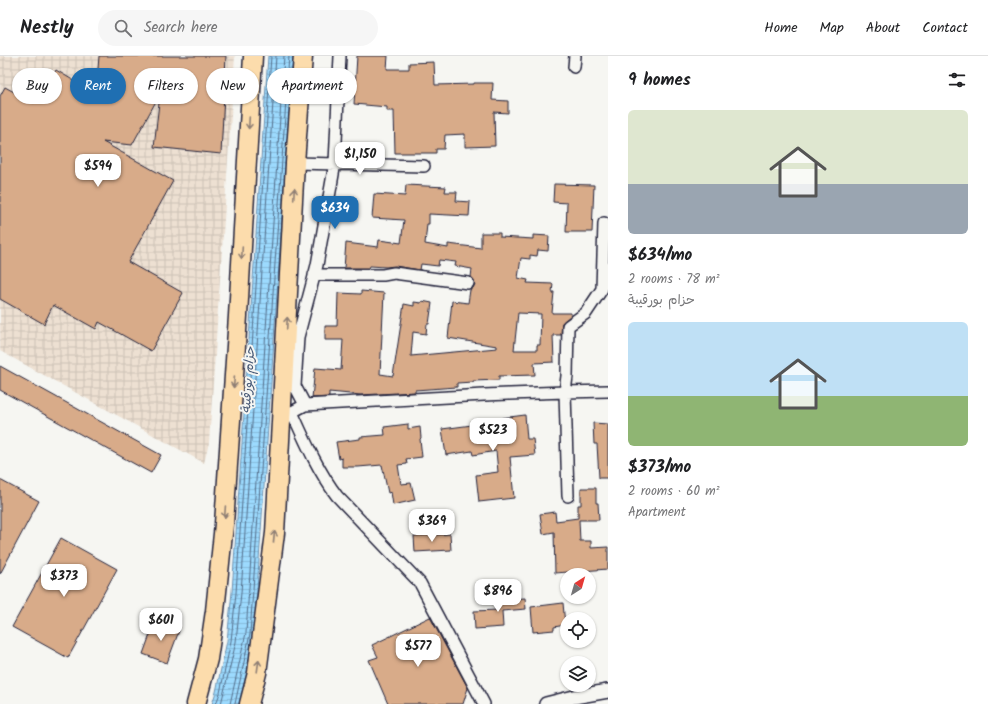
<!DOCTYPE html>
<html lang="en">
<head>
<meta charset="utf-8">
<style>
	:root { --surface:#fff; --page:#f6f6f6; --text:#202124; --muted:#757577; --line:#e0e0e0; --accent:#1f6fb2 }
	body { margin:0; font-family:Kalam,"Playpen Sans Arabic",sans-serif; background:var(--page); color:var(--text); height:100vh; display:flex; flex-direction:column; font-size:15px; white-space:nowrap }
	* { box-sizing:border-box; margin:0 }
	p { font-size:13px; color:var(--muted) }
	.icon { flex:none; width:22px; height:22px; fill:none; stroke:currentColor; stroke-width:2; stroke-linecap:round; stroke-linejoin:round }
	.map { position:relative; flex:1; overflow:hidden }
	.drawer { display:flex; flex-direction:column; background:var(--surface); width:380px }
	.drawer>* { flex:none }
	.guide { position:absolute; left:12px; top:12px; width:380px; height:36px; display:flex; gap:8px }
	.needle { width:26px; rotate:37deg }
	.tools { position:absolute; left:560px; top:512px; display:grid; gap:8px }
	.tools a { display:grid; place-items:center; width:36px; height:36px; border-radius:50%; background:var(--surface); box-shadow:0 1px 3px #0004; font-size:20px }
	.price { position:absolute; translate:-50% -34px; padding:0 9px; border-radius:8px; background:#fff; color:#222; font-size:13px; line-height:26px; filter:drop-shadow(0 1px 2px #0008) }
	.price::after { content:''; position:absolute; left:50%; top:24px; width:12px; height:9px; margin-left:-6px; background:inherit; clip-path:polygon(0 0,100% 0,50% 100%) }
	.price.active { background:var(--accent); color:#fff }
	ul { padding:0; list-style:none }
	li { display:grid; align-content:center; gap:8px; height:212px; padding:0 20px }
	li span { display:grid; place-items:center; height:124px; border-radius:6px; color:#555 }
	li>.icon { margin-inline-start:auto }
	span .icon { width:72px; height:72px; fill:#fffc; stroke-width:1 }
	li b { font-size:17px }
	h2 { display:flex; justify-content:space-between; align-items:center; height:48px; padding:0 20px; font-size:17px }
	.pill { padding:0 14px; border-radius:18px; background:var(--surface); box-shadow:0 1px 3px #0004; font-size:14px; line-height:36px }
	.pill.active { background:var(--accent); color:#fff }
	header { display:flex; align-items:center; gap:24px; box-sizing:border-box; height:56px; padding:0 20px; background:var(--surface); border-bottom:1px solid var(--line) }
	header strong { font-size:19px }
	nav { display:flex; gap:22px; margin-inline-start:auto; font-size:14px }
	.search { width:280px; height:36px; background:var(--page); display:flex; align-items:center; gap:10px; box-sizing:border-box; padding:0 14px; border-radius:22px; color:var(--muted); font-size:15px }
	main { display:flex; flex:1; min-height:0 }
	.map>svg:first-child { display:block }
	.industrial { fill:url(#industrial-grid) }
	.water { fill:url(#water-rules); stroke:#6b90b0 }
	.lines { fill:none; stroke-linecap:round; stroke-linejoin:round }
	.shore { stroke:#536c89; stroke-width:1 }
	.building { fill:#d8ab89; stroke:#22223b; fill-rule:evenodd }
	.minor-casing { stroke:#22223b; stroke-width:14 }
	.tertiary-casing { stroke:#22223b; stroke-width:16 }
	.trunk-casing { stroke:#22223b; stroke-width:21 }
	.minor { stroke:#f6f6f2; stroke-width:11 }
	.tertiary { stroke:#f6f6f2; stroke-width:13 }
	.trunk { stroke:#fcdcac; stroke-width:18 }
	.oneway { stroke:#8f7f74 }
	.labels { text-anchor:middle; stroke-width:4; stroke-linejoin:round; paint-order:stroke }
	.water-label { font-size:13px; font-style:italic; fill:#475976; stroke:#f6f6f2 }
</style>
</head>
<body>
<header>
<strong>Nestly</strong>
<div class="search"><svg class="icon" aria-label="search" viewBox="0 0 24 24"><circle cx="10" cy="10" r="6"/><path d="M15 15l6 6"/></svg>Search here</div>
<nav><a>Home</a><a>Map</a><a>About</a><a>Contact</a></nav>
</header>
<main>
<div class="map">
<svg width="608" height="648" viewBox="0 0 608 648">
	<defs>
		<pattern id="industrial-grid" width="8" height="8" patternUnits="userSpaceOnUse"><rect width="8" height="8" fill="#ede0d2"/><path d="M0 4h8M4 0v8" fill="none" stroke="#cbc0b5"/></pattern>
		<pattern id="water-rules" width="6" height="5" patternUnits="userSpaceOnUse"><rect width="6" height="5" fill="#9cdafe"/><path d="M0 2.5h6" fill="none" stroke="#86bbdb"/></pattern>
	</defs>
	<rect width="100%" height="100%" fill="#f6f6f2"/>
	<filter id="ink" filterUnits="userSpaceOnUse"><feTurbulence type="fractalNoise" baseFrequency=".025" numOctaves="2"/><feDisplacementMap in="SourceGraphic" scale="8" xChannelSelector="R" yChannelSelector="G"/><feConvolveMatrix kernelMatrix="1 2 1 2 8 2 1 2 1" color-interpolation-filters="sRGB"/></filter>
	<g filter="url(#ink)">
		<!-- industrial -->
		<path class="industrial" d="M0 0H235L209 387 204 407 0 295Z"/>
		<!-- water -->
		<path class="water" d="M268 0H293L254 579 247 616 239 648H212L216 636 227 585 232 536Z"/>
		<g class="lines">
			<!-- shore -->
			<path class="shore" d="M216 648 220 637 231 585 236 537 271 0
				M221 648 236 586 241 537 276 0
				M230 648 246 577 284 0
				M235 648 250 578 289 0"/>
		</g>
		<!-- building -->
		<path class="building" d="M99 0H226L221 98 154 91 160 38 132 89 103 86 173 125 128 206 183 237 151 295 99 266 96 273 53 249 44 268 0 243V40L5 31 34 47 56 14 96 38Z
			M357 0H388L387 13H409V7L434 6 435 29 474 28V27H493L492 44 508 45V57L494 56 495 90 465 91V78L445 79 444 93H436V97H395L394 55H387V51L354 48Z
			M554 128 594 129 592 176H566L567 147 553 146Z
			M406 129 446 131 445 136H457L456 145 470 146 469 160 429 158V168H427L425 188 448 192V188L481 192V177H500V181L533 183V179L549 180 548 195 538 194 537 200 530 199V203L521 202 518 222 528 224 527 227 553 228 552 236H554L552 257H571V259L562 267 561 279H553L554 306 534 307 535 319 499 320V324L473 325V326L457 327V331L415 334V336L361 339 329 336V341L312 342 315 312 341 314 343 284H325V270H337L338 237 361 238V235L384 237 380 318 393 320 404 248 414 250V246L421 247 422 245 432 247 429 268H427L426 278 413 276 411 300 497 292V290L448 282 452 245 468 247 470 234 473 232 475 228 474 224 471 221 472 213 455 210 456 206 439 204 438 210 421 208 420 214 395 210 386 211 370 210 369 212H344L346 187 378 191 379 184 401 187 404 164 372 162 374 138 405 140ZM518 257 541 258 540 289H537V294H514Z
			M0 310 161 399 151 417 0 334Z
			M525 359 527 383H533L535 399 510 401 514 442 479 446 476 419 498 416 496 395 473 399 472 395 446 399 442 373 502 365V362Z
			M593 367 608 368V422H599L597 388H594Z
			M408 368V373L420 371 421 382 420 383 422 401 406 403 407 408 398 409 401 428 411 427 415 444 393 449 391 436 388 437 382 409 358 411H342V402L339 403 336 386 360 383V381L385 379 384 371Z
			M0 424 39 445 0 518Z
			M581 432H596V447H598L599 464H579L580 485H591V492L608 491V513L555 517 554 476 543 478 540 458 555 456 556 465 578 462V449H581Z
			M450 478 451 494 415 496 414 480Z
			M61 482 117 513 68 602 12 571Z
			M510 540V543L525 542 526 553 502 555 503 571 475 573 474 555 498 554 497 541Z
			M563 547 565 569 554 571V574L533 576 531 551Z
			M430 561 468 632 463 648H388L369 604 378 601 372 589Z
			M155 565 179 575 167 607 143 598Z"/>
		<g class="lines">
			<!-- minor casing -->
			<g class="minor-casing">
				<path id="minor" d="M574 11 575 0
					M295 107 424 110
					M604 167 602 233 586 257 568 270 567 320 565 336 608 335
					M314 219H383L394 217 468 227
					M305 349 295 330 298 281 317 209 335 107 340 0
					M282 356H292L305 349 484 339 565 336 568 440
					M292 356C305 385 318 415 337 440L420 527 484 648"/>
			</g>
			<!-- tertiary casing -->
			<g class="tertiary-casing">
				<path id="tertiary" d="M546 648 574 641 608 635"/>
			</g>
			<!-- trunk casing -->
			<g class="trunk-casing">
				<path id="trunk" d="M196 648 208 603 215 555 224 468 238 260 253 0
					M249 648 257 617 275 477 295 107 303 0"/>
			</g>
			<!-- minor -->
			<use href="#minor" class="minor"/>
			<!-- tertiary -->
			<use href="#tertiary" class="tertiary"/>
			<!-- trunk -->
			<use href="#trunk" class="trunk"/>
		</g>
		<!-- one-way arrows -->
		<defs><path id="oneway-shaft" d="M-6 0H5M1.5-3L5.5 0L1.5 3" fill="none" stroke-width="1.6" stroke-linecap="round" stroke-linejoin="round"/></defs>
		<g class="oneway">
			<use href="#oneway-shaft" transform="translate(249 67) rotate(93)"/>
			<use href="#oneway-shaft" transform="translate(294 138) rotate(-87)"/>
			<use href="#oneway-shaft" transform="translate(242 197) rotate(93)"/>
			<use href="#oneway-shaft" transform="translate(287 267) rotate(-87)"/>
			<use href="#oneway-shaft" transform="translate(234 326) rotate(94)"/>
			<use href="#oneway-shaft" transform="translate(225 456) rotate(94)"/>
			<use href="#oneway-shaft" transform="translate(274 481) rotate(-84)"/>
			<use href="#oneway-shaft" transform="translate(258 610) rotate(-82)"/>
		</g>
	</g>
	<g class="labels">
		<!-- water labels -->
		<g class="water-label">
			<text transform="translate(247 324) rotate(-86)" y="5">حزام بورقيبة</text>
		</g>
	</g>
</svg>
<div class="tools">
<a><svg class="needle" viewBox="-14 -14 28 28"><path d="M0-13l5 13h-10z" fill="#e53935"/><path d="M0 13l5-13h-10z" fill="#757577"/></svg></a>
<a><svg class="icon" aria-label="locate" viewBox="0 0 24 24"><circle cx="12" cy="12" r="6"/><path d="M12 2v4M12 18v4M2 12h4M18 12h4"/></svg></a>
<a><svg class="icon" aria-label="layers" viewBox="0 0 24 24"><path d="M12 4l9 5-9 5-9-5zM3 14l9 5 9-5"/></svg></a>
</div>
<b class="price" style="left:360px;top:120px">$1,150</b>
<b class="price" style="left:98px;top:132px">$594</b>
<b class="price active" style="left:335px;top:174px">$634</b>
<b class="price" style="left:493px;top:396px">$523</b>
<b class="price" style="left:432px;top:487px">$369</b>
<b class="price" style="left:64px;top:542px">$373</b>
<b class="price" style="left:498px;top:557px">$896</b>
<b class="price" style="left:161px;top:586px">$601</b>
<b class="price" style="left:418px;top:612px">$577</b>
<div class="guide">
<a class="pill">Buy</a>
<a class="pill active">Rent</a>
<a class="pill">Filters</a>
<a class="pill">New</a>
<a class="pill">Apartment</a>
</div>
</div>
<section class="drawer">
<h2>9 homes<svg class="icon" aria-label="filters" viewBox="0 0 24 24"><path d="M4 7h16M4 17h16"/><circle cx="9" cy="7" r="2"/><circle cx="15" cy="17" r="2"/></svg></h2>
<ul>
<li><span style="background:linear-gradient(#dfe7d0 60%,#9aa5b1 0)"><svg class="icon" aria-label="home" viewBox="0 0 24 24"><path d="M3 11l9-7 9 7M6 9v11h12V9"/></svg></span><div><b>$634/mo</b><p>2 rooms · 78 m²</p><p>حزام بورقيبة</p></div></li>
<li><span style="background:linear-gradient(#bfe0f5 60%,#8fb573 0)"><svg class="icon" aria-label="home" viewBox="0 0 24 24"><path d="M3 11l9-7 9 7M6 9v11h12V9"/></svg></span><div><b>$373/mo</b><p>2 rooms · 60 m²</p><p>Apartment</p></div></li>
</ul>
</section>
</main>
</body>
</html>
